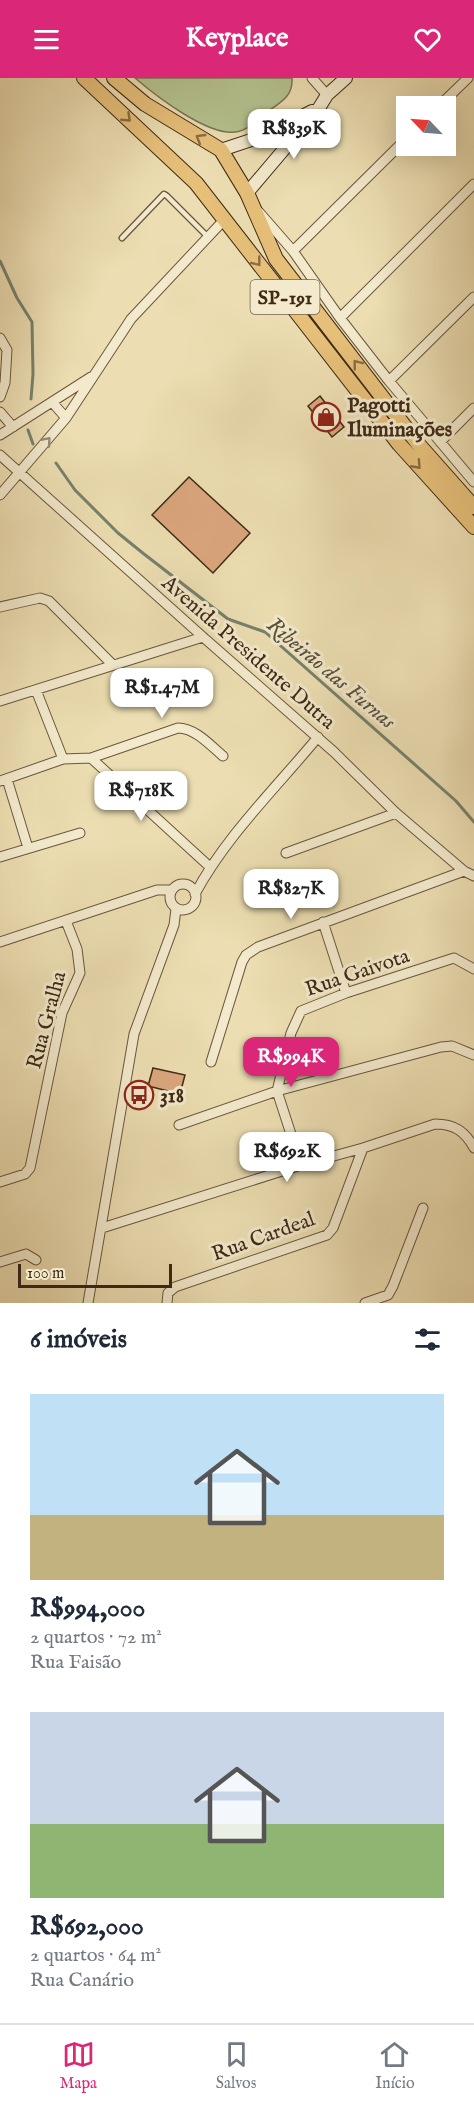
<!DOCTYPE html>
<html lang="pt">
<head>
<meta charset="utf-8">
<style>
	:root { --surface:#fff; --page:#f6f6f7; --text:#1f2937; --muted:#747a83; --line:#e0e1e3; --accent:#db2777 }
	body { margin:0; font-family:"IM FELL English",serif; background:var(--page); color:var(--text); height:100vh; display:flex; flex-direction:column; font-size:22px; white-space:nowrap }
	* { box-sizing:border-box; margin:0 }
	p { font-size:20px; color:var(--muted) }
	.icon { flex:none; width:33px; height:33px; fill:none; stroke:currentColor; stroke-width:2; stroke-linecap:round; stroke-linejoin:round }
	.map { position:relative; height:1225px; overflow:hidden }
	.side { display:flex; flex-direction:column; background:var(--surface); flex:1 }
	.side>* { flex:none }
	.needle { width:39px; rotate:295deg }
	.buttons { position:absolute; left:396px; top:18px; display:grid; gap:12px }
	.buttons a { display:grid; place-items:center; width:60px; height:60px; border-radius:0px; background:var(--surface); box-shadow:0 6px 24px #0002; font-size:30px }
	.scale { position:absolute; left:18px; bottom:15px; width:154px; box-sizing:border-box; padding-left:6px; border:3px solid #3f2916; border-top:0; font-size:16px; line-height:21px; white-space:nowrap; color:#3f2916; -webkit-text-stroke:4px #f3eacd; paint-order:stroke }
	.price { position:absolute; translate:-50% -51px; padding:0 14px; border-radius:12px; background:#fff; color:#222; font-size:20px; line-height:39px; filter:drop-shadow(0 2px 3px #0008) }
	.price::after { content:''; position:absolute; left:50%; top:36px; width:18px; height:14px; margin-left:-9px; background:inherit; clip-path:polygon(0 0,100% 0,50% 100%) }
	.price.selected { background:var(--accent); color:#fff }
	ul { padding:0; list-style:none }
	li { display:grid; align-content:center; gap:12px; height:318px; padding:0 30px }
	li span { display:grid; place-items:center; height:186px; border-radius:0px; color:#555 }
	li>.icon { margin-inline-start:auto }
	span .icon { width:108px; height:108px; fill:#fffc; stroke-width:1 }
	li b { font-size:26px }
	h2 { display:flex; justify-content:space-between; align-items:center; height:72px; padding:0 30px; font-size:26px }
	header { display:flex; justify-content:space-between; align-items:center; height:78px; padding:0 30px; background:var(--accent); color:#fff; font-size:27px; font-weight:800 }
	.tab-bar { display:flex; justify-content:space-around; align-items:center; height:84px; border-top:2px solid var(--line); background:var(--surface); font-size:16px; color:var(--muted) }
	.tab-bar a { display:grid; justify-items:center; gap:3px }
	.tab-bar .selected { color:var(--accent) }
	.map>svg:first-child { display:block }
	.green { fill:#b4c28f; stroke:#7a7652; stroke-width:1.5 }
	.lines { fill:none; stroke-linecap:round; stroke-linejoin:round }
	.stream { stroke:#75816e; stroke-width:3 }
	.building { fill:#dba67d; stroke:#3f2916; stroke-width:1.5 }
	.lane-casing { stroke:#6a563d; stroke-width:7 }
	.street-casing { stroke:#6a563d; stroke-width:11 }
	.secondary-casing { stroke:#3f2916; stroke-width:14 }
	.primary-casing { stroke:#3f2916; stroke-width:16 }
	.lane { stroke:#f3eacd; stroke-width:4.5 }
	.street { stroke:#f3eacd; stroke-width:9 }
	.secondary { stroke:#f3eacd; stroke-width:12 }
	.primary { stroke:#e6bf79; stroke-width:14 }
	.oneway { stroke:#8a6c43 }
	.oneway2 { stroke:#998a72 }
	.labels { text-anchor:middle; stroke-width:6; stroke-linejoin:round; paint-order:stroke }
	.shield { fill:#f3eacd; stroke:#75634d; stroke-width:1.5 }
	.shield-label { font-size:20px; font-weight:bold; fill:#3f2916 }
	.poi-label { font-size:21px; font-weight:bold; fill:#3f2916; stroke:#f3eacd; text-anchor:start }
	.street-label { font-size:21px; fill:#3f2916; stroke:#f3eacd }
	.water-label { font-size:22px; font-style:italic; fill:#564e3b; stroke:#f3eacd }
</style>
</head>
<body>
<header><svg class="icon" aria-label="menu" viewBox="0 0 24 24"><path d="M4 6h16M4 12h16M4 18h16"/></svg>Keyplace<svg class="icon" aria-label="heart" viewBox="0 0 24 24"><path d="M12 20l-8-8c-3-5 5-10 8-4 3-6 11-1 8 4z"/></svg></header>
<div class="map">
<svg width="474" height="1225" viewBox="0 0 474 1225">
	<rect width="100%" height="100%" fill="#ecdeb2"/>
	<filter id="stains"><feTurbulence type="fractalNoise" baseFrequency=".00333" numOctaves="4"/><feColorMatrix values="0 0 0 0 .2 0 0 0 0 .09 0 0 0 0 .02 0 0 0 .5 -.17"/></filter>
	<radialGradient id="worn" r=".72"><stop offset=".6" stop-color="#630" stop-opacity="0"/><stop offset="1" stop-color="#630" stop-opacity=".3"/></radialGradient>
	<!-- green -->
	<path class="green" d="M135 0H292C293 17 283 23 270 32 260 40 248 53 235 54 208 58 156 18 135 0Z"/>
	<g class="lines">
		<!-- stream -->
		<path class="stream" d="M0 183 17 220 32 244 33 296 31 321
			M28 352 33 366
			M56 385 75 412 118 455 144 476 228 541 265 554 456 723 474 744"/>
	</g>
	<!-- building -->
	<path class="building" d="M320 318 344 349 332 359 308 328Z
		M189 399 250 455 213 495 152 437Z
		M153 990 185 997 180 1016 148 1008Z"/>
	<g class="lines">
		<!-- lane casing -->
		<g class="lane-casing">
			<path id="lane" d="M122 160 164 116 167 118 208 159"/>
		</g>
		<!-- street casing -->
		<g class="street-casing">
			<path id="street" d="M312 0 327 17
				M439 28 468 0
				M259 134 293 173 340 240 389 303 474 404
				M293 173 406 61
				M340 240 474 106
				M0 260 7 272 5 305 0 319
				M389 303 474 219
				M52 324 66 340
				M0 334 13 349
				M0 357 91 299
				M440 364 474 330
				M0 377 203 559 334 674 396 735 464 793 474 798
				M0 417 66 340 131 241 224 142
				M0 529 40 520 49 523 113 587
				M36 612 63 681
				M0 623 203 559
				M91 680 210 789
				M7 701 28 770
				M0 703 63 681 91 680 178 650C195 650 210 667 223 678
				M286 775 396 735
				M0 779 80 755
				M170 819a13 13 0 1 1 26 0a13 13 0 1 1-26 0Z
				M195 816C226 758 276 710 318 659
				M323 844 346 915
				M0 864 157 812H172
				M211 984 242 884 246 877 258 869 464 793
				M179 1047 277 1013 441 969 452 968 474 977
				M301 1087 277 1013 291 955 301 933 346 915 454 880 474 891
				M0 1104 25 1096 30 1090 62 935 80 895 77 871 66 843
				M102 1150 301 1087 363 1070 435 1046C454 1046 465 1053 474 1070
				M0 1184 26 1176 36 1182
				M88 1225 134 956 174 847 176 831
				M167 1225 168 1215 175 1209 327 1157 333 1150 363 1070
				M365 1225 388 1217 393 1208 423 1130"/>
		</g>
		<!-- secondary casing -->
		<g class="secondary-casing">
			<path id="secondary" d="M221 72 266 57 312 33
				M247 115 319 30 327 17 346 0"/>
		</g>
		<!-- primary casing -->
		<g class="primary-casing">
			<path id="primary" d="M84 0 196 105 399 366 474 449
				M114 0 145 26 221 72 247 115 276 181 419 367 474 429"/>
		</g>
		<!-- lane -->
		<use href="#lane" class="lane"/>
		<!-- street -->
		<use href="#street" class="street"/>
		<!-- secondary -->
		<use href="#secondary" class="secondary"/>
		<!-- primary -->
		<use href="#primary" class="primary"/>
	</g>
	<!-- one-way arrows -->
	<defs><path id="oneway-chevron" d="M-2-3.5L2.5 0L-2 3.5" fill="none" stroke-width="1.6" stroke-linecap="round" stroke-linejoin="round" transform="scale(1.5)"/></defs>
	<g class="oneway">
		<use href="#oneway-chevron" transform="translate(127 40) rotate(43)"/>
		<use href="#oneway-chevron" transform="translate(200 60) rotate(-149)"/>
		<use href="#oneway-chevron" transform="translate(257 184) rotate(52)"/>
		<use href="#oneway-chevron" transform="translate(357 286) rotate(-128)"/>
		<use href="#oneway-chevron" transform="translate(417 387) rotate(48)"/>
	</g>
	<use class="oneway2" href="#oneway-chevron" transform="translate(47 363) rotate(-49)"/>
	<!-- icons -->
	<defs>
		<g id="shop-ring" transform="scale(1.5)"><circle r="9.5" fill="#f3eacd" stroke="#8f2418" stroke-width="1.5"/><path d="M-5-2.5h2.3a2.7 3.5 0 0 1 5.4 0H5L5.5 6h-11ZM-1.5-2.5h3a1.5 2.3 0 0 0-3 0Z" fill="#8f2418"/></g>
		<g id="bus-ring" transform="scale(1.5)"><circle r="9.5" fill="#f3eacd" stroke="#8f2418" stroke-width="1.5"/><path d="M-5-6H5V4H4V6H2V4H-2V6H-4V4H-5ZM-3.5-4V0h7V-4ZM-3.5 1.2v1.5H-2V1.2ZM2 1.2v1.5H3.5V1.2Z" fill="#8f2418"/></g>
	</defs>
	<g fill-rule="evenodd">
		<use href="#shop-ring" x="326" y="339"/>
		<use href="#bus-ring" x="139" y="1017"/>
	</g>
	<g class="labels">
		<!-- shield labels -->
		<rect class="shield" x="250.5" y="202" width="69" height="34" rx="4.5"/>
		<g class="shield-label">
			<text x="285" y="226">SP-191</text>
		</g>
		<!-- poi labels -->
		<g class="poi-label">
			<text x="347" y="334">Pagotti<tspan x="347" dy="24">Iluminações</tspan></text>
			<text x="160" y="1024">318</text>
		</g>
		<!-- street labels -->
		<g class="street-label">
			<text transform="translate(249 574) rotate(41)" y="7">Avenida Presidente Dutra</text>
			<text transform="translate(357 894) rotate(-19)" y="7">Rua Gaivota</text>
			<text transform="translate(46 942) rotate(-75)" y="7">Rua Gralha</text>
			<text transform="translate(263 1158) rotate(-20)" y="7">Rua Cardeal</text>
		</g>
		<!-- water labels -->
		<g class="water-label">
			<text transform="translate(332 594) rotate(40)" y="8">Ribeirão das Furnas</text>
		</g>
	</g>
	<rect width="100%" height="100%" filter="url(#stains)"/>
	<rect width="100%" height="100%" fill="url(#worn)"/>
</svg>
<div class="buttons">
<a><svg class="needle" viewBox="-14 -14 28 28"><path d="M0-13l5 13h-10z" fill="#e53935"/><path d="M0 13l5-13h-10z" fill="#747a83"/></svg></a>
</div>
<div class="scale">100 m</div>
<b class="price" style="left:294px;top:82px">R$839K</b>
<b class="price" style="left:162px;top:641px">R$1.47M</b>
<b class="price" style="left:141px;top:744px">R$718K</b>
<b class="price" style="left:291px;top:842px">R$827K</b>
<b class="price selected" style="left:291px;top:1010px">R$994K</b>
<b class="price" style="left:287px;top:1105px">R$692K</b>
</div>
<section class="side">
<h2>6 imóveis<svg class="icon" aria-label="filters" viewBox="0 0 24 24"><path d="M4 7h16M4 17h16"/><circle cx="9" cy="7" r="2"/><circle cx="15" cy="17" r="2"/></svg></h2>
<ul>
<li><span style="background:linear-gradient(#bfe0f5 65%,#c2b280 0)"><svg class="icon" aria-label="home" viewBox="0 0 24 24"><path d="M3 11l9-7 9 7M6 9v11h12V9"/></svg></span><div><b>R$994,000</b><p>2 quartos · 72 m²</p><p>Rua Faisão</p></div></li>
<li><span style="background:linear-gradient(#c9d6e8 60%,#8fb573 0)"><svg class="icon" aria-label="home" viewBox="0 0 24 24"><path d="M3 11l9-7 9 7M6 9v11h12V9"/></svg></span><div><b>R$692,000</b><p>2 quartos · 64 m²</p><p>Rua Canário</p></div></li>
</ul>
</section>
<nav class="tab-bar">
<a class="selected"><svg class="icon" aria-label="map" viewBox="0 0 24 24"><path d="M3 6l6-2 6 2 6-2v14l-6 2-6-2-6 2zM9 4v14M15 6v14"/></svg>Mapa</a>
<a><svg class="icon" aria-label="saved" viewBox="0 0 24 24"><path d="M7 4h10v16l-5-4-5 4z"/></svg>Salvos</a>
<a><svg class="icon" aria-label="home" viewBox="0 0 24 24"><path d="M3 11l9-7 9 7M6 9v11h12V9"/></svg>Início</a>
</nav>
</body>
</html>
